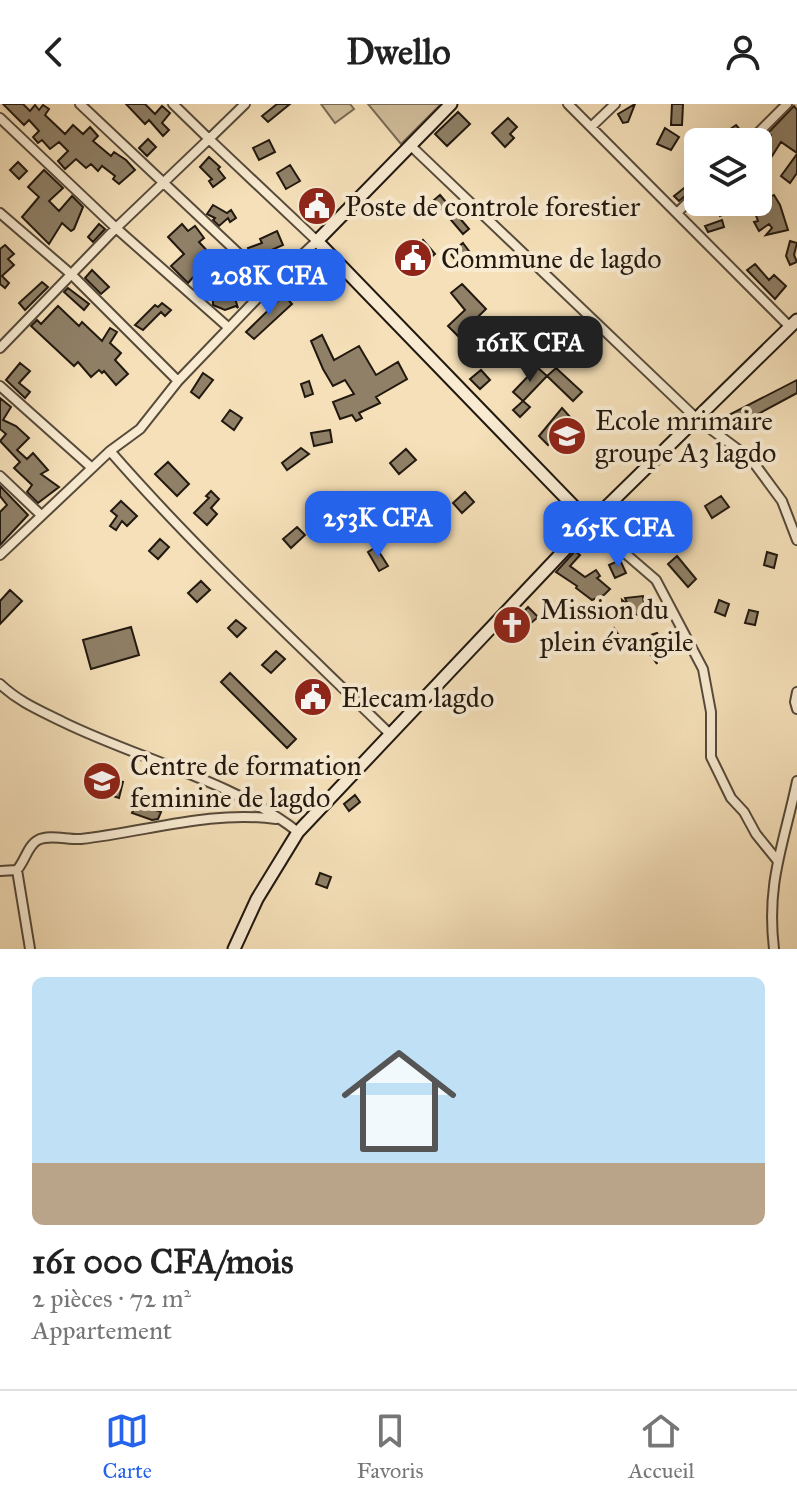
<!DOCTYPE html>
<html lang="fr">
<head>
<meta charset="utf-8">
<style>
	:root { --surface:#fff; --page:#f2f2f2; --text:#222; --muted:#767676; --line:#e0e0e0; --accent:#2563eb }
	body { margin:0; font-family:"IM FELL Great Primer",serif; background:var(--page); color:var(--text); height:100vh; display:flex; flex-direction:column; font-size:30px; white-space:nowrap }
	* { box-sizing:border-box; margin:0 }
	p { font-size:26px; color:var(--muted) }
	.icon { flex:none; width:44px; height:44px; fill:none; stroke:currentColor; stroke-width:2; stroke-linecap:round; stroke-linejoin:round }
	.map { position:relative; height:845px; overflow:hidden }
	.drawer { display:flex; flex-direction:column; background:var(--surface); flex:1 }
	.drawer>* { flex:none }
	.tools { position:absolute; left:684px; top:24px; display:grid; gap:16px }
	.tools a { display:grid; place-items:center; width:88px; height:88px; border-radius:12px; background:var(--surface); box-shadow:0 8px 32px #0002; font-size:40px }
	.price { position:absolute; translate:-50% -68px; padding:0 18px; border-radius:16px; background:var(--accent); color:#fff; font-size:26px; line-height:52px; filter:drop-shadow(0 2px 4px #0008) }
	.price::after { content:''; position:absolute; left:50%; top:48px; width:24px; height:18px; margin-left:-12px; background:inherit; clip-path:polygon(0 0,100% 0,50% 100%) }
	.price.active { background:#222; color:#fff }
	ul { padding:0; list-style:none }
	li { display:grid; align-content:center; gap:16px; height:424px; padding:0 32px }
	li span { display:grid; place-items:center; height:248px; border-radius:12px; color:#555 }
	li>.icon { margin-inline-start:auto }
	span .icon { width:144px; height:144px; fill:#fffc; stroke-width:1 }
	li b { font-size:34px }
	header { display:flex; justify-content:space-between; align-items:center; height:104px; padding:0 32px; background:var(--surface); font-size:36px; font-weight:800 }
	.menu { display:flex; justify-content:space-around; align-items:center; height:112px; border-top:2px solid var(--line); background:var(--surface); font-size:22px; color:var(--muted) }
	.menu a { display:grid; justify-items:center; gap:4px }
	.menu .active { color:var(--accent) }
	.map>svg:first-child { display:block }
	.green { fill:#d1be9c; stroke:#796b56; stroke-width:2 }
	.building { fill:#8f8067; stroke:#21180f; stroke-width:2 }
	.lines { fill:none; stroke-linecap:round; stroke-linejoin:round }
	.street-casing { stroke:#564a3a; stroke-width:12 }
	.secondary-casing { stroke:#21180f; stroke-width:15 }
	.street { stroke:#f8ebd2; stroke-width:8 }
	.secondary { stroke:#f8ebd2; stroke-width:11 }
	.labels { text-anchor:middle; stroke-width:8; stroke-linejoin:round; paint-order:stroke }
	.poi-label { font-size:28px; fill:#21180f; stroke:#f8ebd2; text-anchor:start }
</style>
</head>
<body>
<header><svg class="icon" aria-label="back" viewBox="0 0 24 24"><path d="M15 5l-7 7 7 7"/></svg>Dwello<svg class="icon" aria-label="person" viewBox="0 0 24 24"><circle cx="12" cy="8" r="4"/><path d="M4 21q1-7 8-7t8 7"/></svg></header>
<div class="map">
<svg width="797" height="845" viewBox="0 0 797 845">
	<rect width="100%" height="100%" fill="#f5e0b9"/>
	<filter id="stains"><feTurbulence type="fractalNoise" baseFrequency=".0025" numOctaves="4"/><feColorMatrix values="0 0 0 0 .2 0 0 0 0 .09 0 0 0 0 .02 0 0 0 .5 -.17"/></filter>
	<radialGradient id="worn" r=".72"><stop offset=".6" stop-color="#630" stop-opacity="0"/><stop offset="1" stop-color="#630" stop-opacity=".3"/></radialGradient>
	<!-- green -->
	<path class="green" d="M321 0H350L354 5 335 19Z
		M368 0H441L401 40Z"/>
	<!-- building -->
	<path class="building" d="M3 0H23L30 7 35 1 39 6 43 1 49 5 45 11 65 30 73 21 83 30 90 23 98 32 93 37 111 52 114 48 126 56 135 66 119 80 113 75 115 72 102 62 98 67 91 60 86 64 76 55 65 65 58 57 68 47 59 38 50 45 42 36 38 39 33 33 39 27 29 16 24 21Z
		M126 0H145L155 10 162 2 170 9 162 19 169 26 163 32 149 16 145 20Z
		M277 0H290L268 18 262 12Z
		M635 0 628 18 623 19 618 10Z
		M672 0H683L682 21H671Z
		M794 2 797 6V49L781 38 772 52 761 45 771 31 768 29Z
		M458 8 470 20 447 42 435 30Z
		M508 14 517 23 510 30 514 34 505 43 492 29Z
		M736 21 745 32 742 38H737L729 26Z
		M665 24 679 33 671 46 657 40Z
		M148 35 156 43 147 52 139 44Z
		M269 36 275 48 259 56 253 44Z
		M797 50V69L790 79 781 72Z
		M209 53 220 63 218 65 225 74 213 83 209 77 212 75 200 63Z
		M18 58 27 67 19 75 10 66Z
		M290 61 300 77 286 85 277 69Z
		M44 66 63 84 49 97 59 107 72 92 83 103 74 125 71 127 62 119 49 140 22 113 39 93 28 83Z
		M698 73V81L679 97 674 92Z
		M440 91 469 125 463 130 434 96Z
		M774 91 780 101 788 126 766 131 772 124 769 120 759 127 754 118 758 117 754 106 768 101 765 95Z
		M715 98H727L730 108 720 112Z
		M213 101 227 109 231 106 236 114 230 118 228 114 219 122 213 116 215 114 207 110Z
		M722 116 724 123 708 128 705 122Z
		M99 120 105 125 93 138 88 133Z
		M182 120 188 127 195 122 204 134 199 138 212 152 188 179 171 162 184 150 168 133Z
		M277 127 283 141 260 151 263 159 260 160 251 151 248 144 262 139 260 135Z
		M423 136 435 150 411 170 401 158Z
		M790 137 797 139 794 151 797 158 790 161 786 152Z
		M463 139 472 151 459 161 450 149Z
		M5 141 14 150 8 155 14 161 2 172 9 179 5 184 0 180V145Z
		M755 160 769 176 774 171 786 182 775 195 747 166Z
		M92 166 109 183 101 190 85 174Z
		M42 178 48 183 25 206 19 199Z
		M224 180 233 188 238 204 236 202 225 206 213 201V192L224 191 219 186Z
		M462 180 486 205 458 232 448 222 465 206 451 189Z
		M68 184 89 200 84 206 64 188Z
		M284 191 292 200 254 235 246 228Z
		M162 199 171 206 165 212 161 208 143 226 135 221 155 201 158 203Z
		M58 202 79 222 82 218 102 237 110 224 117 228 110 239 121 249 115 256 128 270 116 281 104 267 102 269 99 266 91 273 78 258 74 262 31 222 37 216 41 220Z
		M322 231 334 256 359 242 376 271 398 258 407 275 376 293 380 299 359 309 362 314 356 317 352 311 340 315 333 298 354 290 345 276 333 282 323 265 311 237Z
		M563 237 574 247 558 263 548 253Z
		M20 259 30 267 19 279 30 288 25 294 6 276Z
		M537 263 547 272 523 297 513 288Z
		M556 264 582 288 573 297 547 272Z
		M481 266 490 276 480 285 470 275Z
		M203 269 213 276 199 294 191 288Z
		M797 276V289L732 324 727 312Z
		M309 277 313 290 305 293 301 280Z
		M0 294 11 303 3 316 16 322 29 334 17 346 27 355 33 349 48 366 41 370 59 383 38 399 27 388 32 381 14 364 20 358 0 337 6 330 0 325Z
		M523 297 530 303 520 313 513 306Z
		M562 304 572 315 563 322 579 337 570 347 556 333 548 341 539 332Z
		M230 306 242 314 234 326 222 317Z
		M330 326 332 338 314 342 311 329Z
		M301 344 309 350 287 366 282 359Z
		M406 345 416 356 399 370 390 359Z
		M168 358 189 380 177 392 155 370Z
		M0 382 28 411 0 441V408L7 401 0 392Z
		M211 387 219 395 211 404 217 410 207 421 194 409 209 394 206 392Z
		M465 388 474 398 462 409 453 399Z
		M721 392 729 403 712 414 705 402Z
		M121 397 137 412 127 422 122 417 116 426 110 422 117 412 111 407Z
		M297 423 305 431 291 444 283 435Z
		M160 435 169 443 158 455 149 447Z
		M376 443 388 462 379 467 368 448Z
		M575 447 580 451 570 462 585 473 596 466 600 472 597 474 610 485 604 491 592 496 576 484 577 482 556 468Z
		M767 448 777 451 774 464 764 461Z
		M677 452 696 475 688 483 668 460Z
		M620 456 626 469 615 474 609 461Z
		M201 477 210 486 197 498 188 489Z
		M10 486 22 497 0 520V497Z
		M643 492 645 510 624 512 622 496 628 501 625 494Z
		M719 496 729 500 725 512 715 508Z
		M528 503 538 513 511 536 501 525 511 515 514 518Z
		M749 506 758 508 755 521 745 519Z
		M236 516 246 524 237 533 228 524Z
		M131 523 139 551 91 565 83 536Z
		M614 524 627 543 619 548 606 531Z
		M657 529 658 531 651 536 657 560 643 540 641 542 638 535Z
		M276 547 285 555 271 569 262 561Z
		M230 569 296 635 287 644 221 578Z
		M322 586 331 594 317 611 307 602Z
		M96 670 123 678 119 694 91 685Z
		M355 691 360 698 349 707 344 700Z
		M137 699 161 708 158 715 152 716 132 709Z
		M320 769 331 773 327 784 316 780Z"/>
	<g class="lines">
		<!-- street casing -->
		<g class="street-casing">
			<path id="street" d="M80 0 271 180
				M568 0 790 223
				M0 14 116 124 229 224
				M591 23 615 0
				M749 38 787 0
				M410 41 697 315 751 355 782 397 797 436
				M678 108 698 88
				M0 109 72 171 178 277
				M0 244 116 124 209 35 173 0
				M0 282 92 364
				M110 347C197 447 295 537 390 630
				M0 372 41 411
				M590 419 656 476 703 565 711 608V653L731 694 744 708 756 730 777 756
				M0 451 110 347 140 325 178 277 271 180 317 137 209 35 245 0
				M0 580C19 598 39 606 63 618 136 654 235 678 298 728
				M797 588 795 598 797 605
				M17 766 30 845
				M0 767 17 766C25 757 28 741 38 736 49 730 68 736 81 735 146 728 210 706 276 715
				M774 845C766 778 784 740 797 677"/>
		</g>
		<!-- secondary casing -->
		<g class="secondary-casing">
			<path id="secondary" d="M451 0 317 137 590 419
				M234 845 257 795 298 728 590 419 797 216"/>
		</g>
		<!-- street -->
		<use href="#street" class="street"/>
		<!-- secondary -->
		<use href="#secondary" class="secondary"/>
	</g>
	<!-- icons -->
	<defs>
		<g id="civic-disc" transform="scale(2)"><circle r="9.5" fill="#8f2418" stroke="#f8ebd2"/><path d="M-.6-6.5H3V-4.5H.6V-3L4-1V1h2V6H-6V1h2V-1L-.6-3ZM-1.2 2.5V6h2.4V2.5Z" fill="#fff"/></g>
		<g id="school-disc" transform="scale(2)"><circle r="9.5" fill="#8f2418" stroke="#f8ebd2"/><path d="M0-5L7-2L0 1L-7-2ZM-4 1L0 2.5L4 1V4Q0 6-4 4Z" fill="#fff"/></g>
		<g id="church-disc" transform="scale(2)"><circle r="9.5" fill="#8f2418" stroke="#f8ebd2"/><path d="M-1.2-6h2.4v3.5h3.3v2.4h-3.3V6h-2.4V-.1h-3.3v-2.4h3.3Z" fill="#fff"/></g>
		<g id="university-disc" transform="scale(2)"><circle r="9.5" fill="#8f2418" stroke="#f8ebd2"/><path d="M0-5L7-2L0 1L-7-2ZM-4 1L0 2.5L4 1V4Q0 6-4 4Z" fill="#fff"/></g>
	</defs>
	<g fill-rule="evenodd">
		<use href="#civic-disc" x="317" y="102"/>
		<use href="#civic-disc" x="413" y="154"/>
		<use href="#school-disc" x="567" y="332"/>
		<use href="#church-disc" x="512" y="521"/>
		<use href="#civic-disc" x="313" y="593"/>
		<use href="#university-disc" x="102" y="677"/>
	</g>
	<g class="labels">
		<!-- poi labels -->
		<g class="poi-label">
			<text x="345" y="112">Poste de controle forestier</text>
			<text x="441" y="164">Commune de lagdo</text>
			<text x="595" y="326">Ecole mrimaire<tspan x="595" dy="32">groupe A3 lagdo</tspan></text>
			<text x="540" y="515">Mission du<tspan x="540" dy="32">plein évangile</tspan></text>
			<text x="341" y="603">Elecam lagdo</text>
			<text x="130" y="671">Centre de formation<tspan x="130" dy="32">feminine de lagdo</tspan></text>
		</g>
	</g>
	<rect width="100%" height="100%" filter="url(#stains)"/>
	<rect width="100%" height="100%" fill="url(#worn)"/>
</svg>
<div class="tools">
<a><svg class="icon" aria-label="layers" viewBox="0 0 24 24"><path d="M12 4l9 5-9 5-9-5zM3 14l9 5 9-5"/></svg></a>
</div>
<b class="price" style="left:269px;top:213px">208K CFA</b>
<b class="price active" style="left:530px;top:280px">161K CFA</b>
<b class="price" style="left:378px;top:455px">253K CFA</b>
<b class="price" style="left:618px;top:465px">265K CFA</b>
</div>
<section class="drawer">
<ul>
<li><span style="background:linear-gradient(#bfe0f5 75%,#b9a48a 0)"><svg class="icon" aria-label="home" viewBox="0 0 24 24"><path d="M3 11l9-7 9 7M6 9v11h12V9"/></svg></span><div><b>161 000 CFA/mois</b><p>2 pièces · 72 m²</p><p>Appartement</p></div></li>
</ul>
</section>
<nav class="menu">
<a class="active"><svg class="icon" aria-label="map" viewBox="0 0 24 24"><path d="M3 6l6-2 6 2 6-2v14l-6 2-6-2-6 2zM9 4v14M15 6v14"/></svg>Carte</a>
<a><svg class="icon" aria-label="saved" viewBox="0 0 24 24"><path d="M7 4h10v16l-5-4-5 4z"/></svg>Favoris</a>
<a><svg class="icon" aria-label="home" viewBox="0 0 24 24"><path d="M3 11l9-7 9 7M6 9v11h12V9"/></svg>Accueil</a>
</nav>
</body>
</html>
